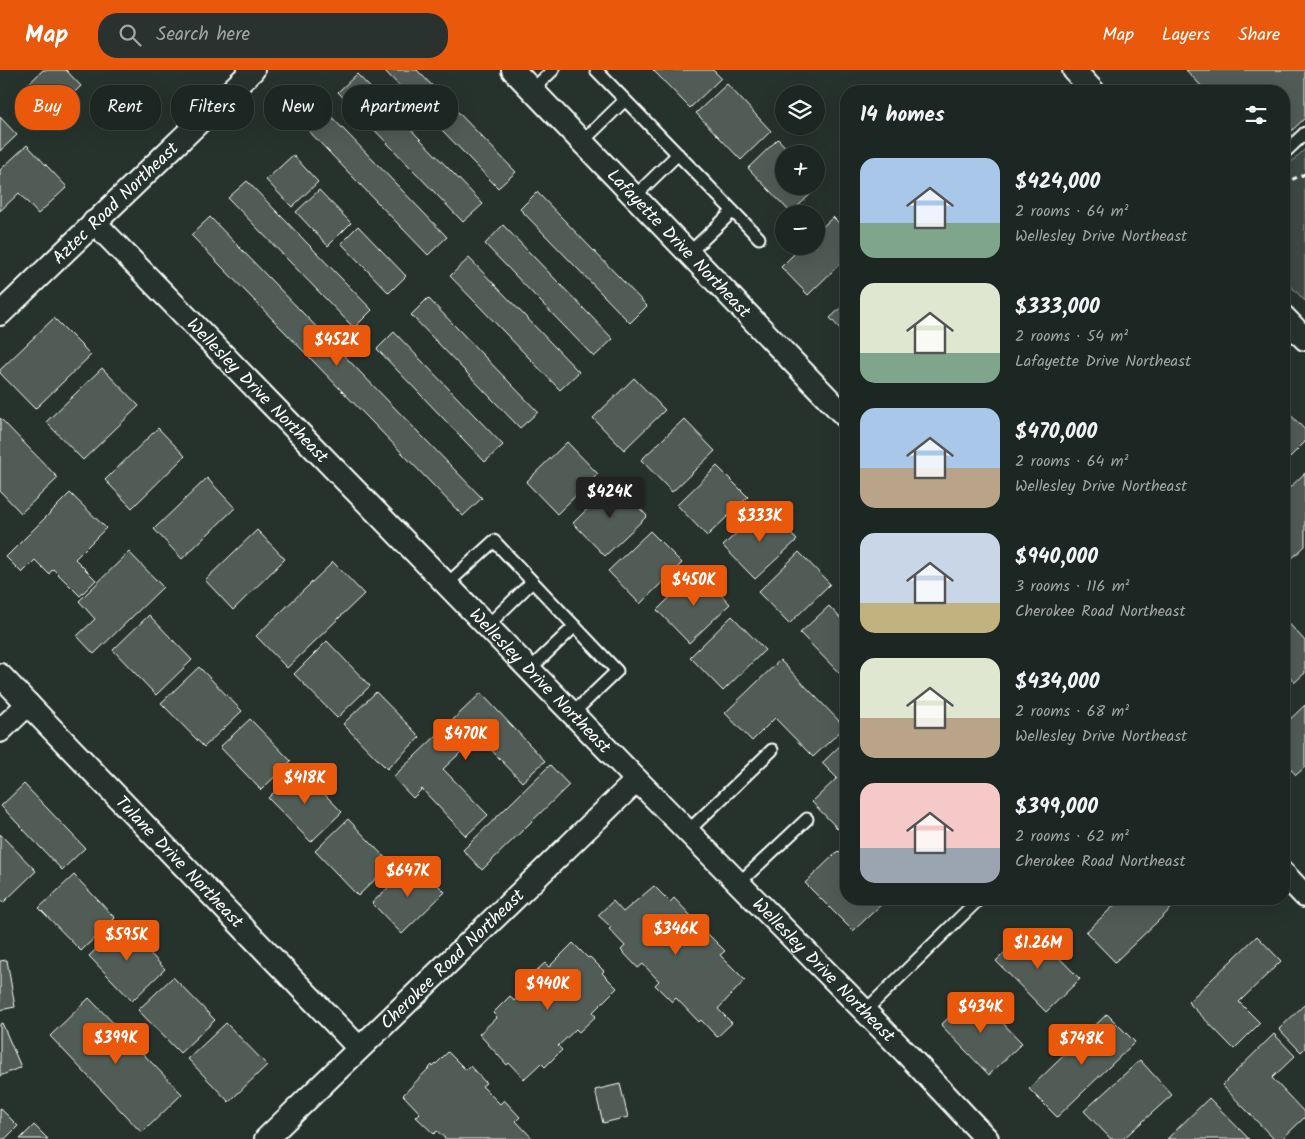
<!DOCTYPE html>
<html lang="en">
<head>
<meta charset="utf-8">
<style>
	:root { --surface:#1c2622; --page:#29322f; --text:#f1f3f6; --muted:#a0a5a5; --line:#3a4340; --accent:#ea580c }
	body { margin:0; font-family:Kalam,sans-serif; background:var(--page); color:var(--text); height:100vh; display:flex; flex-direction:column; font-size:19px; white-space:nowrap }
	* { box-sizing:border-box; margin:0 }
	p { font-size:16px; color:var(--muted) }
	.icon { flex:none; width:28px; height:28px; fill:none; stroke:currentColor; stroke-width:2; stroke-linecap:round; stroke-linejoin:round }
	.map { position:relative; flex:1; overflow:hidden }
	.panel { position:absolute; left:840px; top:15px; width:450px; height:820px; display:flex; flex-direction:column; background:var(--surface); border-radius:20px; box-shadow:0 5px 20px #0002,0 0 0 1px var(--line) }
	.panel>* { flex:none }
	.banner { position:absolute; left:15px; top:15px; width:475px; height:45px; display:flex; gap:10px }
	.tools { position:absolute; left:775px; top:15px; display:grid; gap:10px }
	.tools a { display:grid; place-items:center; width:50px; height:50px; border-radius:50%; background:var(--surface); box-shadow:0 5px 20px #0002,0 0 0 1px var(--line); font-size:25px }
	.price { position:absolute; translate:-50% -42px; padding:0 11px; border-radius:5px; background:var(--accent); color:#fff; font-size:16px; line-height:32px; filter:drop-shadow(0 1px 2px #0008) }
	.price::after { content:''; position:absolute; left:50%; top:30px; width:15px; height:11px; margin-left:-8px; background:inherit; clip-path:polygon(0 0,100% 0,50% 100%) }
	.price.selected { background:#222; color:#fff }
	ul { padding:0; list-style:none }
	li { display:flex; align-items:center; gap:15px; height:125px; padding:0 20px }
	li span { display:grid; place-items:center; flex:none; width:140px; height:100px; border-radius:15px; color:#555 }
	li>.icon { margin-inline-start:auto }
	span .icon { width:60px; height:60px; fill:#fffc; stroke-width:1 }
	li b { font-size:21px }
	h2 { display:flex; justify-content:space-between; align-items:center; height:60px; padding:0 20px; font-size:21px }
	.pill { padding:0 18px; border-radius:20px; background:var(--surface); box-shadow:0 5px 20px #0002,0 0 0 1px var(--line); font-size:18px; line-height:45px }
	.pill.selected { background:var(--accent); color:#fff }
	header { display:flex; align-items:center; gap:30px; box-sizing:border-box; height:70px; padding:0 25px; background:var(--accent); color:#fff }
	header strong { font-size:24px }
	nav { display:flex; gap:28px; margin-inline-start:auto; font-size:18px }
	.search { width:350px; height:45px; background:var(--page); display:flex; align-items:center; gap:12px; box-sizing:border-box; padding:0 18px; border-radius:20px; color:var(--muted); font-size:19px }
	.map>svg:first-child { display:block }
	.green { fill:#3e4944; stroke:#9ea4a2 }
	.building { fill:#515c57; stroke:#fff }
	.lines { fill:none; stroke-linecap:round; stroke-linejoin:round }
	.lane-casing { stroke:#fff; stroke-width:15 }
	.street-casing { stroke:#fff; stroke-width:26 }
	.path { stroke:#fff; stroke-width:3; stroke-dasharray:5 4; stroke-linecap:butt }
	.lane { stroke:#26332d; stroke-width:11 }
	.street { stroke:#26332d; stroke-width:22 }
	.labels { text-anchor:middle; stroke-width:5; stroke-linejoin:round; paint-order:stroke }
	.street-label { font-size:18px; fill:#fff; stroke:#26332d }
</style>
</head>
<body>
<header>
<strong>Map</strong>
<div class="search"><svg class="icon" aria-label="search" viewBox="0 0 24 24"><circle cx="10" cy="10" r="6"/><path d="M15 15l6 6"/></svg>Search here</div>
<nav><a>Map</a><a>Layers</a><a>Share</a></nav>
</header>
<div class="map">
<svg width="1305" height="1069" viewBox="0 0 1305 1069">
	<rect width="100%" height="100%" fill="#26332d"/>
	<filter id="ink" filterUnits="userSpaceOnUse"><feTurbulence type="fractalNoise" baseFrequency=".02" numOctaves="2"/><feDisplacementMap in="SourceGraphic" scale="10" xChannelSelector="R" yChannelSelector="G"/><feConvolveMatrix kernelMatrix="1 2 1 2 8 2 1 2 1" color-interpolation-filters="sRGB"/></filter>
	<g filter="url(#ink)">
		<!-- green -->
		<path class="green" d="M1305 79V231L1284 209V99Z"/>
		<!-- building -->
		<path class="building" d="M43 0H66L81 16 45 50 19 23Z
			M384 0H417L516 102 498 118Z
			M653 0H713L721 8 690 38Z
			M1186 0H1305V48L1284 68V21H1206Z
			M357 4 483 134 463 152 338 22Z
			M727 14 771 61 741 90 696 43Z
			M322 37 447 167 428 185 304 56Z
			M0 47 17 65 0 81Z
			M778 69 792 84H784V116H816V109L821 114 791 143 748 98Z
			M27 75 67 117 38 144 19 123 0 141V100Z
			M293 85 318 112 292 137 266 110Z
			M247 111 372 240 354 258 228 128Z
			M319 120 351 153 328 176 296 142Z
			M537 122 647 236 630 253 520 139Z
			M210 147 482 428 463 446 191 165Z
			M833 147 846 160V188L808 225 781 197 802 176H816V163Z
			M503 155 613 269 594 287 485 174Z
			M358 156 406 206 389 223 341 173Z
			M469 188 579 302 560 320 450 206Z
			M428 228 538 342 520 358 411 245Z
			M846 233V265L830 248Z
			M54 248 91 285 35 339 0 303V300Z
			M394 262 503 375 485 392 377 279Z
			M102 298 139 336 83 390 46 352Z
			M634 308 665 340 624 380 593 348Z
			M1284 338 1305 360V372L1284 393Z
			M0 348 58 408 21 443 0 421Z
			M684 349 715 381 672 422 641 390Z
			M158 358 185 386 132 438 105 410Z
			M567 372 598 404 557 444 526 412Z
			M717 396 748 427 707 466 677 435Z
			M1305 403V476L1284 496V423Z
			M207 408 235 438 182 489 154 459Z
			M615 412 647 446 605 486 573 453Z
			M70 423 106 458 75 489 96 510 80 526 53 499 49 504 35 490 22 503 6 487Z
			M764 436 797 470 755 509 723 476Z
			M257 460 285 489 233 540 205 510Z
			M650 461 682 493 640 534 608 501Z
			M129 482 163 517 94 584 77 566 95 549 79 531Z
			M799 482 830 514 789 554 758 522Z
			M333 492 364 524 287 598 256 566Z
			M698 500 730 534 689 573 657 540Z
			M829 536 846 554V610L800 563Z
			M149 545 192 590 156 625 113 580Z
			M732 546 765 580 723 621 690 587Z
			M1284 548 1305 571V603L1295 612 1284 599Z
			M327 571 370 616 337 648 294 604Z
			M780 590 845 657 813 687 775 648 752 671 725 643Z
			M199 597 242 641 204 677 161 633Z
			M376 622 420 667 387 699 343 654Z
			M481 623 545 691 522 712 478 666 443 699 488 745 466 766 422 719 413 728 393 707Z
			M1305 635V697L1296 705 1284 692V655Z
			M250 649 291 691 261 720 220 677Z
			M846 670V751L838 759 812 732 837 708 822 693Z
			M550 695 569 715 482 800 463 780Z
			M299 698 342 742 311 772 268 728Z
			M24 714 85 778 62 800 1 736Z
			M348 749 391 794 358 826 315 781Z
			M0 764 36 801 3 833 0 830Z
			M838 781 846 789V829L886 830 853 861 805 813Z
			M415 792 445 822 402 864 372 833Z
			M74 805 115 848 81 881 39 838Z
			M654 816 670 832 674 828 691 846 686 851 703 869 708 864 725 881 720 885 745 910 718 939 732 953 717 967 701 950 699 952 676 928 672 932 655 915 659 911 643 894 638 898 621 880 625 876 609 859 611 857 598 845 613 831 623 842Z
			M1121 829H1181L1115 892 1086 862Z
			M122 854 165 899 132 931 89 886Z
			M1030 858 1080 909 1046 942 996 891Z
			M1257 866 1281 891 1239 932 1260 953 1234 979 1188 932Z
			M573 873 588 888 590 887 604 901 602 903 617 918 592 943 596 946 579 962 576 959 558 976 562 980 545 997 541 993 524 1009 509 993 507 995 479 964 497 947 493 943 510 926 514 931 532 914 527 909 545 893 549 897Z
			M7 890 15 937 0 940V891Z
			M173 907 215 950 180 983 138 940Z
			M974 923 1022 973 989 1005 941 955Z
			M89 928 182 1024 142 1063 50 966Z
			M1305 934V978L1301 982 1279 959Z
			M1107 944 1135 972 1057 1047 1029 1019Z
			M2 953 21 997 0 1006V954Z
			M226 953 267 995 229 1032 188 989Z
			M1274 964 1295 986 1272 1008 1305 1043V1047L1282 1069H1274L1222 1015Z
			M448 982 466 1000 470 996 486 1013 482 1016 500 1034 504 1030 520 1047 516 1051 533 1069H446L437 1061 434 1064 416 1047 420 1043 403 1025 432 995 433 997Z
			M1140 990 1172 1025 1123 1069H1111L1084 1041Z
			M620 1014 628 1047 603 1053 595 1020Z
			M1209 1028 1249 1069H1167Z
			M0 1038 18 1056 5 1069H0Z
			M34 1055 48 1069H20Z"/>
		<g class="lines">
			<!-- lane casing -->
			<g class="lane-casing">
				<path id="lane" d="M596 0 759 168
					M532 20 553 0
					M582 72 625 30
					M1284 83 1305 63
					M634 127 678 84
					M688 184 733 141
					M447 514 494 471 617 601 573 643
					M488 555 532 512
					M530 599 575 556
					M688 761 772 680
					M739 813 807 749
					M865 941 979 829"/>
			</g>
			<!-- street casing -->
			<g class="street-casing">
				<g id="street">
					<path id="s1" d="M513 0 846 347"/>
					<path d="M1074 0 1093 21"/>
					<path id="s2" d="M94 152 637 710 905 982 987 1069"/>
					<path id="s3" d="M0 244 253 0"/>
					<path d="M1284 247 1305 269"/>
					<path id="s4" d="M0 605 359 978"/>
					<path d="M0 661 28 634"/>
					<path d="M1284 804 1305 826"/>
					<path id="s5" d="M266 1069 637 710"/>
				</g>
			</g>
			<!-- path -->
			<path class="path" d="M1284 113 1305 104"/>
			<!-- lane -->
			<use href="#lane" class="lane"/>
			<!-- street -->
			<use href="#street" class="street"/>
		</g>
	</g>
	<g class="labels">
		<!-- street labels -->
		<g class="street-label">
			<text dy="6" stroke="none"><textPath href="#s3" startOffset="160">Aztec Road Northeast</textPath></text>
			<text dy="6" stroke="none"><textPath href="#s1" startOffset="240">Lafayette Drive Northeast</textPath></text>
			<text dy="6" stroke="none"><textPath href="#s2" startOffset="235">Wellesley Drive Northeast</textPath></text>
			<text dy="6" stroke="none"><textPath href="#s2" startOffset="640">Wellesley Drive Northeast</textPath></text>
			<text dy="6" stroke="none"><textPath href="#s4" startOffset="259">Tulane Drive Northeast</textPath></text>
			<text dy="6" stroke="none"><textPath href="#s5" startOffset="259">Cherokee Road Northeast</textPath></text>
			<text dy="6" stroke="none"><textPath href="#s2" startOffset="1045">Wellesley Drive Northeast</textPath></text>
		</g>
	</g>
</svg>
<div class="tools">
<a><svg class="icon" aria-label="layers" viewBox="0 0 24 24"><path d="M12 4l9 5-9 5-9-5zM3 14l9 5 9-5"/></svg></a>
<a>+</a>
<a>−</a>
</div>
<b class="price" style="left:337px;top:297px">$452K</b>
<b class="price selected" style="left:610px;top:449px">$424K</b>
<b class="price" style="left:760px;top:473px">$333K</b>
<b class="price" style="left:694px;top:537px">$450K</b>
<b class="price" style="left:466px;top:691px">$470K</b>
<b class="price" style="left:305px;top:735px">$418K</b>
<b class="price" style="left:408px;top:828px">$647K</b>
<b class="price" style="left:676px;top:886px">$346K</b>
<b class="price" style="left:127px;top:892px">$595K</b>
<b class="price" style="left:1038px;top:900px">$1.26M</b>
<b class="price" style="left:548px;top:941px">$940K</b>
<b class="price" style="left:981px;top:964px">$434K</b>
<b class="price" style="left:116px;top:995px">$399K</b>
<b class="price" style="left:1082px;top:996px">$748K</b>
<div class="banner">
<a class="pill selected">Buy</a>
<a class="pill">Rent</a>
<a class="pill">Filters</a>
<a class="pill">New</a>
<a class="pill">Apartment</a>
</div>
<section class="panel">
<h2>14 homes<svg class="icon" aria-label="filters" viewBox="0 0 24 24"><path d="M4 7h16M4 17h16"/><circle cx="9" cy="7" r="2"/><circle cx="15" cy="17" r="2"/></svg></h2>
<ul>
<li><span style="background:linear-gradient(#a9c7e8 65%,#7fa58c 0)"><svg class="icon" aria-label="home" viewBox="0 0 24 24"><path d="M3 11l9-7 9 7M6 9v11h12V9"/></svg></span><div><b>$424,000</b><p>2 rooms · 64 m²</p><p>Wellesley Drive Northeast</p></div></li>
<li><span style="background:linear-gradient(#dfe7d0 70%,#7fa58c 0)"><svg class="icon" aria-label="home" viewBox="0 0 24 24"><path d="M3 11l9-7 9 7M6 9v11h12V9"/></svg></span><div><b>$333,000</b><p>2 rooms · 54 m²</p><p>Lafayette Drive Northeast</p></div></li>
<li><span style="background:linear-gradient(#a9c7e8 60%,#b9a48a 0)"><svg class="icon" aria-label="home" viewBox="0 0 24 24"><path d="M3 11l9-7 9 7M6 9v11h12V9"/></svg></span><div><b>$470,000</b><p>2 rooms · 64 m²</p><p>Wellesley Drive Northeast</p></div></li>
<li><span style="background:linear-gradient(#c9d6e8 70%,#c2b280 0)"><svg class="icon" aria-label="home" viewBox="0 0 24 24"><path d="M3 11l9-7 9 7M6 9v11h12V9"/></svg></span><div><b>$940,000</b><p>3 rooms · 116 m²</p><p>Cherokee Road Northeast</p></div></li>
<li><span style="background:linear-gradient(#dfe7d0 60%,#b9a48a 0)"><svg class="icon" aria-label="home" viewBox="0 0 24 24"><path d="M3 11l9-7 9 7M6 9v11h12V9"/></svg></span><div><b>$434,000</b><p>2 rooms · 68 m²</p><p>Wellesley Drive Northeast</p></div></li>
<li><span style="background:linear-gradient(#f6c9c9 65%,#9aa5b1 0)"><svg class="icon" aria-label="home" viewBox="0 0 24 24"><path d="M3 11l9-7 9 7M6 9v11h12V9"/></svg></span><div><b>$399,000</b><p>2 rooms · 62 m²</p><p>Cherokee Road Northeast</p></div></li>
</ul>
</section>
</div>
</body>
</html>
